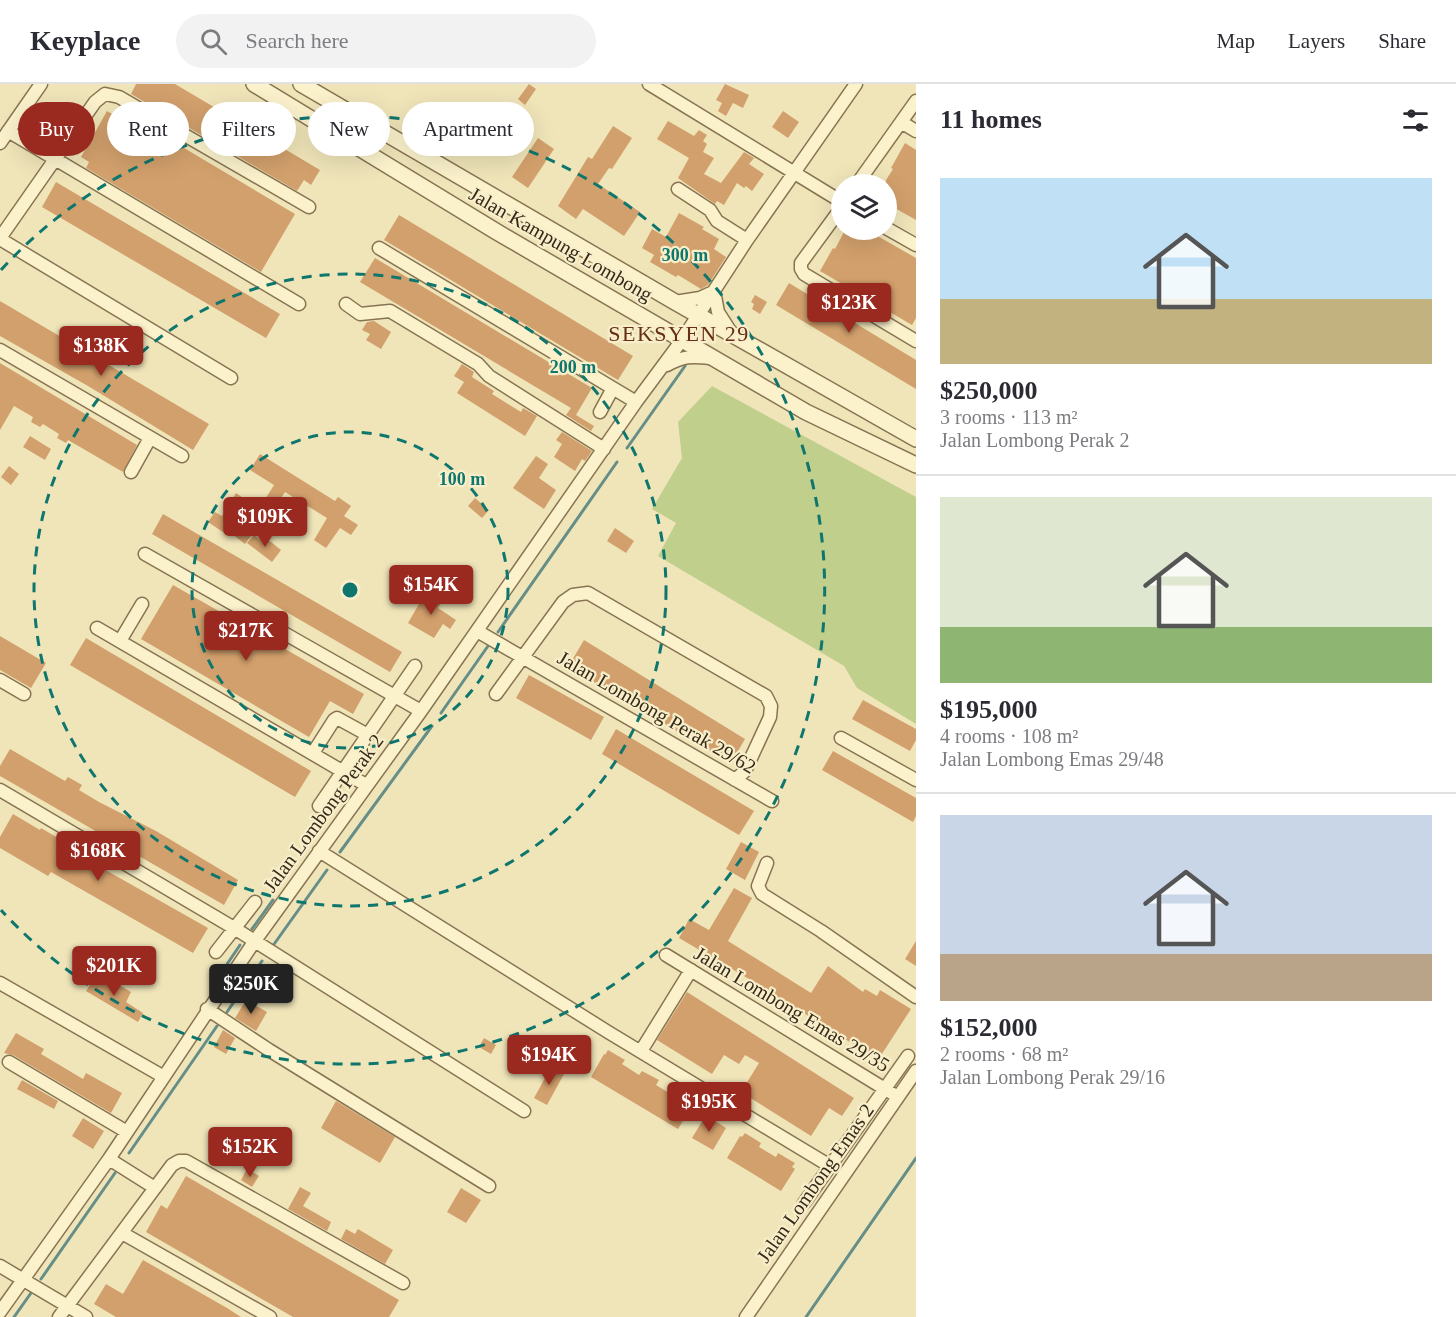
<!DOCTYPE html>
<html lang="en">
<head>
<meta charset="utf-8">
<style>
	:root { --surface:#fff; --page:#f2f2f3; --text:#2b2b33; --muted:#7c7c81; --line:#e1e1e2; --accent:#9a2a1f }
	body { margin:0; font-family:"Times New Roman",serif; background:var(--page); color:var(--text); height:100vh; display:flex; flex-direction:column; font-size:22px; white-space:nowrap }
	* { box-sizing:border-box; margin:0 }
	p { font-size:20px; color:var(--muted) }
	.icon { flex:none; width:33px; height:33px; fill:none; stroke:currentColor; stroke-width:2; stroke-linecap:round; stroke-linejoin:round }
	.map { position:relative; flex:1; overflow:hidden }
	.panel { display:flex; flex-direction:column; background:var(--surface); width:540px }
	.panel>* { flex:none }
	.hud { position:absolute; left:18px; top:18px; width:570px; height:54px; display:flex; gap:12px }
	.tools { position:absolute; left:831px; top:90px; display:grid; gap:12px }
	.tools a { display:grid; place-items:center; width:66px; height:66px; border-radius:50%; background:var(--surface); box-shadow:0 6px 24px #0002; font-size:30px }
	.price { position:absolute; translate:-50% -51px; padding:0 14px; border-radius:6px; background:var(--accent); color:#fff; font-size:20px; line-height:39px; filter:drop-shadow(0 2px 3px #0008) }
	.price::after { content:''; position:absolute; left:50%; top:36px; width:18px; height:14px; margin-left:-9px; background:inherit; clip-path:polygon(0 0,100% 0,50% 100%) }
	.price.on { background:#222; color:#fff }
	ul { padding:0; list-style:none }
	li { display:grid; align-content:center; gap:12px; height:318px; padding:0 24px }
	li+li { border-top:2px solid var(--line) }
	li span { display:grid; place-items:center; height:186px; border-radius:0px; color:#555 }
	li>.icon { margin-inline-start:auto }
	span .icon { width:108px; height:108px; fill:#fffc; stroke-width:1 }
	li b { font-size:26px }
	h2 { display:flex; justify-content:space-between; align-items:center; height:72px; padding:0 24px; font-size:26px }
	.tag { padding:0 21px; border-radius:27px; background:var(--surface); box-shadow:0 6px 24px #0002; font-size:21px; line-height:54px }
	.tag.on { background:var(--accent); color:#fff }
	header { display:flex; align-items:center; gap:36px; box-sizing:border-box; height:84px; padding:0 30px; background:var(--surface); border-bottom:2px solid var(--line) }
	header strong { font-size:28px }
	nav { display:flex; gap:33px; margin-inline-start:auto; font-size:21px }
	.search { width:420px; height:54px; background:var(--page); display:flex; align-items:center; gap:15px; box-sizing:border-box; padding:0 21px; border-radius:33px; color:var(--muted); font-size:22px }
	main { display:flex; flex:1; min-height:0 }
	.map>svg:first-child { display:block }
	.green { fill:#c1cf8d }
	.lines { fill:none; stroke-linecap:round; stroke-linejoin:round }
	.stream { stroke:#668e88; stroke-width:3 }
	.building { fill:#d2a06c }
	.minor-casing { stroke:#887453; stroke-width:15 }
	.tertiary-casing { stroke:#887453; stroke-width:18 }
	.minor { stroke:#fbf2cc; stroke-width:12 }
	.tertiary { stroke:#fbf2cc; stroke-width:15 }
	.ring { fill:none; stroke:#0f766e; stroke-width:3; stroke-dasharray:10 8 }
	.labels { text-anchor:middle; stroke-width:4.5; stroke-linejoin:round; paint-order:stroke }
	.street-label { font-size:20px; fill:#352919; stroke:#f8eec9 }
	.quarter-label { font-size:22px; letter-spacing:1.5px; fill:#652e16; stroke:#f8eec9 }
	.centre { fill:#0f766e; stroke:#f8eec9; stroke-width:3 }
	.ring-label { font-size:18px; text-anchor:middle; font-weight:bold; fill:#0f766e; stroke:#f8eec9; stroke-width:4.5; stroke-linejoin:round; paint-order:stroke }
</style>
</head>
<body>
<header>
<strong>Keyplace</strong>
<div class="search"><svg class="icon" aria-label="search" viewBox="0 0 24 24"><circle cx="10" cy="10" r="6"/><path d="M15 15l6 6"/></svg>Search here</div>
<nav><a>Map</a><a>Layers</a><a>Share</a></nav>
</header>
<main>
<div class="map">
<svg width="916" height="1233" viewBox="0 0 916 1233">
	<rect width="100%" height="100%" fill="#f0e5b9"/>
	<!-- green -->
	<path class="green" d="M712 302 916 413V640L857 604 844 582 658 472 676 439 652 425 682 374 678 338Z"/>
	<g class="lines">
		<!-- stream -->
		<path class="stream" d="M627 364 685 282
			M498 548 617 378
			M441 629 488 562
			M340 768 432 642
			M252 845 273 816
			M272 863 327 786
			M219 892 240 861
			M227 928 262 877
			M129 1069 217 942
			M41 1195 115 1089
			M14 1233 31 1209
			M806 1233 916 1074"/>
	</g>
	<!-- building -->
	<path class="building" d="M136 0H175L320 86 311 101 304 96 297 107 131 10Z
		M529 0 536 5 525 21 518 15Z
		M725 0 749 11 743 24 733 19 726 32 718 27 722 19 716 16Z
		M120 26 295 130 261 188 86 84 89 78 81 73 107 27 116 32Z
		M783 27 799 38 788 54 772 43Z
		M668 37 694 52 699 46 707 51 703 57 707 60 703 68 714 74 704 90 721 99 744 68 754 74 749 80 764 90 752 107 746 102 744 104 737 99 724 121 717 117 715 120 678 94 689 74 657 55Z
		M613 42 632 54 612 85 609 84 598 100 640 128 624 152 583 125 576 135 558 122 588 73 592 75Z
		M538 54 554 65 528 104 512 93Z
		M905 59 916 66V136L886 119V96L893 85 891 84Z
		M56 98 280 230 266 254 42 123Z
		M679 129 704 143 702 145 719 155 714 165 726 173 708 201 701 205 678 191 676 193 650 178 654 171 642 164 652 145 666 153Z
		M399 131 633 272 618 296 384 156Z
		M845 146 861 154 867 146 916 174V234L912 241 820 187 833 164 835 165Z
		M375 174 592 304 576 331 594 342 591 347 566 331 571 324 360 198Z
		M789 199 916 276V305L776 221Z
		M755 211 767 218 760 230 752 225 754 220 751 218Z
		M0 217 209 340 193 366 88 302 0 252Z
		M374 237 391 248 381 265 366 256 370 250 362 246 367 238Z
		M0 279 137 361 123 388 68 356 66 359 57 354 59 350 43 340 40 343 31 338 33 333 14 322 0 346Z
		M462 280 474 288 472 293 494 307 492 310 521 328 523 324 537 332 525 352 457 309 464 298 454 292Z
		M562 348 592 367 585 377 582 375 575 387 554 373 562 360 556 356Z
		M30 352 51 365 45 376 23 363Z
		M260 370 335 417 338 413 351 422 344 432 358 441 351 451 340 444 326 464 314 456 327 434 285 408 274 425 264 417 274 401 250 386Z
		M536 372 548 380 539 394 556 406 544 425 513 404Z
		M9 382 19 390 11 401 1 393Z
		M236 409 246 416 231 437 251 452 245 460 228 447 226 450 208 438 215 428 222 432Z
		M475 414 489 426 482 434 468 422Z
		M163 430 402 568 390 588 152 450Z
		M615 444 634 457 626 469 607 457Z
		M254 451 263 458 266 454 281 466 272 478 247 459Z
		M173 501 364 610 353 630 330 617 309 653 141 555Z
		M427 506 442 517 438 524 456 536 450 545 443 540 434 554 408 539Z
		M0 552 46 579 31 604 0 586Z
		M86 554 311 687 295 713 70 581Z
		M584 556 745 655 731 679 568 583Z
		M529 591 604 633 591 656 516 614Z
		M863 616 916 645V656L910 667 852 635Z
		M616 645 754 727 739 751 602 670Z
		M10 665 65 697 68 693 82 701 79 706 99 718 156 747 238 796 224 821 0 692V682Z
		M833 667 916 714V732L913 738 822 686Z
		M13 730 40 746 41 744 68 760 65 763 208 844 193 869 51 788 48 792 0 764V753Z
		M741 758 759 768 745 796 726 785Z
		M734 804 752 814 728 857 811 909 828 882 863 908 865 905 877 912 880 906 911 925 878 976 761 902 679 854 689 835 709 846Z
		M916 857V882L905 875Z
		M101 890 131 908 126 918 143 929 138 938 86 907 92 898 95 900Z
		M687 908 854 1014 842 1032 829 1024 811 1052 741 1008 759 979 745 971 739 980 724 971 712 990 657 956Z
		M246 916 267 928 256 947 235 934Z
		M223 946 235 954 226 970 214 963Z
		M16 949 44 965 41 970 83 995 86 989 122 1009 111 1029 13 971 4 969Z
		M484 954 496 961 491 970 479 963Z
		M608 966 625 976 622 980 639 991 642 987 659 996 656 1001 671 1010 673 1011 676 1006 692 1016 690 1021 692 1022 678 1045 591 993 604 970 605 971Z
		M551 983 564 990 547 1021 534 1014Z
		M22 996 58 1017 54 1025 17 1005Z
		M336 1017 395 1053 380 1079 321 1044Z
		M706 1031 726 1044 713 1066 692 1054Z
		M83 1034 104 1047 93 1065 72 1052Z
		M745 1049 761 1059 759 1063 774 1072 776 1073 778 1069 795 1079 792 1083 795 1085 781 1107 727 1074 740 1052 742 1053Z
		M247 1085 259 1092 252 1103 241 1096Z
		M186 1092 399 1216 389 1233H293L146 1148 161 1121 167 1125Z
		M300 1103 311 1109 303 1122 331 1138 327 1147 288 1125Z
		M461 1104 481 1116 466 1139 447 1128Z
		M346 1145 355 1150 358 1145 393 1166 385 1180 341 1155Z
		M143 1176 227 1224 241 1233H116L94 1220 106 1200 123 1210Z"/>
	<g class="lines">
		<!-- minor casing -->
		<g class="minor-casing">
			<path id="minor" d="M649 0 842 118
				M901 38 916 47
				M8 47 299 220
				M0 59 41 0
				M857 100 916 17
				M678 105 710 126 717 137 747 156
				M842 123 801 179V185L804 190 916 257
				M886 144 916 161
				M0 154 95 18 105 10 119 13 309 123
				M0 155 231 294
				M379 164 636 318
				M714 207 718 228 732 250
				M675 218 700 214 713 208
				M346 220 360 230 390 227 478 280 489 292 604 365
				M0 266 182 372
				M667 281C684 272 691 272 710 274
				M600 328 613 304
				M131 388 150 354
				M145 470 421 627
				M97 544 366 701
				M477 547 772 717
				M120 557 142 520
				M0 596 24 610
				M496 610 563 518 573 511 588 509 766 612 771 622 770 633 745 687 735 696
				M841 654 916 696
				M313 669 334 636 337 634 368 651
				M0 706 234 844 524 1027
				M319 722 415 582
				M319 767 608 948 830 1082
				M767 779 758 802 762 810 821 847 916 913
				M216 868 255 818
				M666 871 898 1013
				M0 899 164 993
				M207 925 269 966 489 1102
				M641 967 691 886
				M9 978 127 1048
				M109 1075 155 1104
				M804 1119 908 972
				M122 1149 270 1233
				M0 1182 86 1233
				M0 1228 109 1075 254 858 421 627 636 318 682 256 747 156 856 0
				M59 1233 172 1081 179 1077H186L403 1199
				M746 1233 916 987"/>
		</g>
		<!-- tertiary casing -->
		<g class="tertiary-casing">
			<path id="tertiary" d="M254 0 497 148 806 328 916 381
				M301 0 675 218 916 355"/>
		</g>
		<!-- minor -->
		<use href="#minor" class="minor"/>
		<!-- tertiary -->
		<use href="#tertiary" class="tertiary"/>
	</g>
	<!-- distance rings -->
	<g class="ring">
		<circle cx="350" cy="506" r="158"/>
		<circle cx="350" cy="506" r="316"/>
		<path d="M1 186A474 474 0 1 1 1 826"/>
	</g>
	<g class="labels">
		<!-- street labels -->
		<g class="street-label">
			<text transform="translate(561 160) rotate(30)" y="7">Jalan Kampung Lombong</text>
			<text transform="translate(657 628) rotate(30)" y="7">Jalan Lombong Perak 29/62</text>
			<text transform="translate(323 729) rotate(-54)" y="7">Jalan Lombong Perak 2</text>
			<text transform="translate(792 925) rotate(31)" y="7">Jalan Lombong Emas 29/35</text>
			<text transform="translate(815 1099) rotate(-55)" y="7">Jalan Lombong Emas 2</text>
		</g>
		<!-- quarter labels -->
		<g class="quarter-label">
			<text x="679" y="257">SEKSYEN 29</text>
		</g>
	</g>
	<circle cx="350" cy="506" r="9" class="centre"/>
	<g class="ring-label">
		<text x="685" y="177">300 m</text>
		<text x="573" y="289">200 m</text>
		<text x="462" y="401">100 m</text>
	</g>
</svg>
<div class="tools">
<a><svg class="icon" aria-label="layers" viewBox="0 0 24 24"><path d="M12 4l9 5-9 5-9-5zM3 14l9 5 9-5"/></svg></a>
</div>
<b class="price" style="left:849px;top:250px">$123K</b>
<b class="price" style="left:101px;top:293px">$138K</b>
<b class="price" style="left:265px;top:464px">$109K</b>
<b class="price" style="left:431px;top:532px">$154K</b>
<b class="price" style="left:246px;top:578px">$217K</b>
<b class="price" style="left:98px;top:798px">$168K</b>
<b class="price" style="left:114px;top:913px">$201K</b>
<b class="price on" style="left:251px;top:931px">$250K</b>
<b class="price" style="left:549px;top:1002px">$194K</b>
<b class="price" style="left:709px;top:1049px">$195K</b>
<b class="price" style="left:250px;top:1094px">$152K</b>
<div class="hud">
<a class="tag on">Buy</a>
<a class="tag">Rent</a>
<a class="tag">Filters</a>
<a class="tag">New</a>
<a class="tag">Apartment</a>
</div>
</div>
<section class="panel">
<h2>11 homes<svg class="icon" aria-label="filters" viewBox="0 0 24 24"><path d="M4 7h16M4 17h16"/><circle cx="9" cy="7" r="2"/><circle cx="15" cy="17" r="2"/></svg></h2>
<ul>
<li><span style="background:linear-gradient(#bfe0f5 65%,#c2b280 0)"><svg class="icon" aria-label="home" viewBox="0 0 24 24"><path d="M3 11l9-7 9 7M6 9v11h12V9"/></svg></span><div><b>$250,000</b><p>3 rooms · 113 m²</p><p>Jalan Lombong Perak 2</p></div></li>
<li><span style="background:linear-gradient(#dfe7d0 70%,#8fb573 0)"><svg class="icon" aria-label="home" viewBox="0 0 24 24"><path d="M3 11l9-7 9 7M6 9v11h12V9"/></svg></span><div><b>$195,000</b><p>4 rooms · 108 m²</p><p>Jalan Lombong Emas 29/48</p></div></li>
<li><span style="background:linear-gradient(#c9d6e8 75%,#b9a48a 0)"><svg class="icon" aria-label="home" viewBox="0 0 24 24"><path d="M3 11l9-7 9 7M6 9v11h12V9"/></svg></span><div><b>$152,000</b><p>2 rooms · 68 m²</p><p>Jalan Lombong Perak 29/16</p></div></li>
</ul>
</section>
</main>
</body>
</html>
